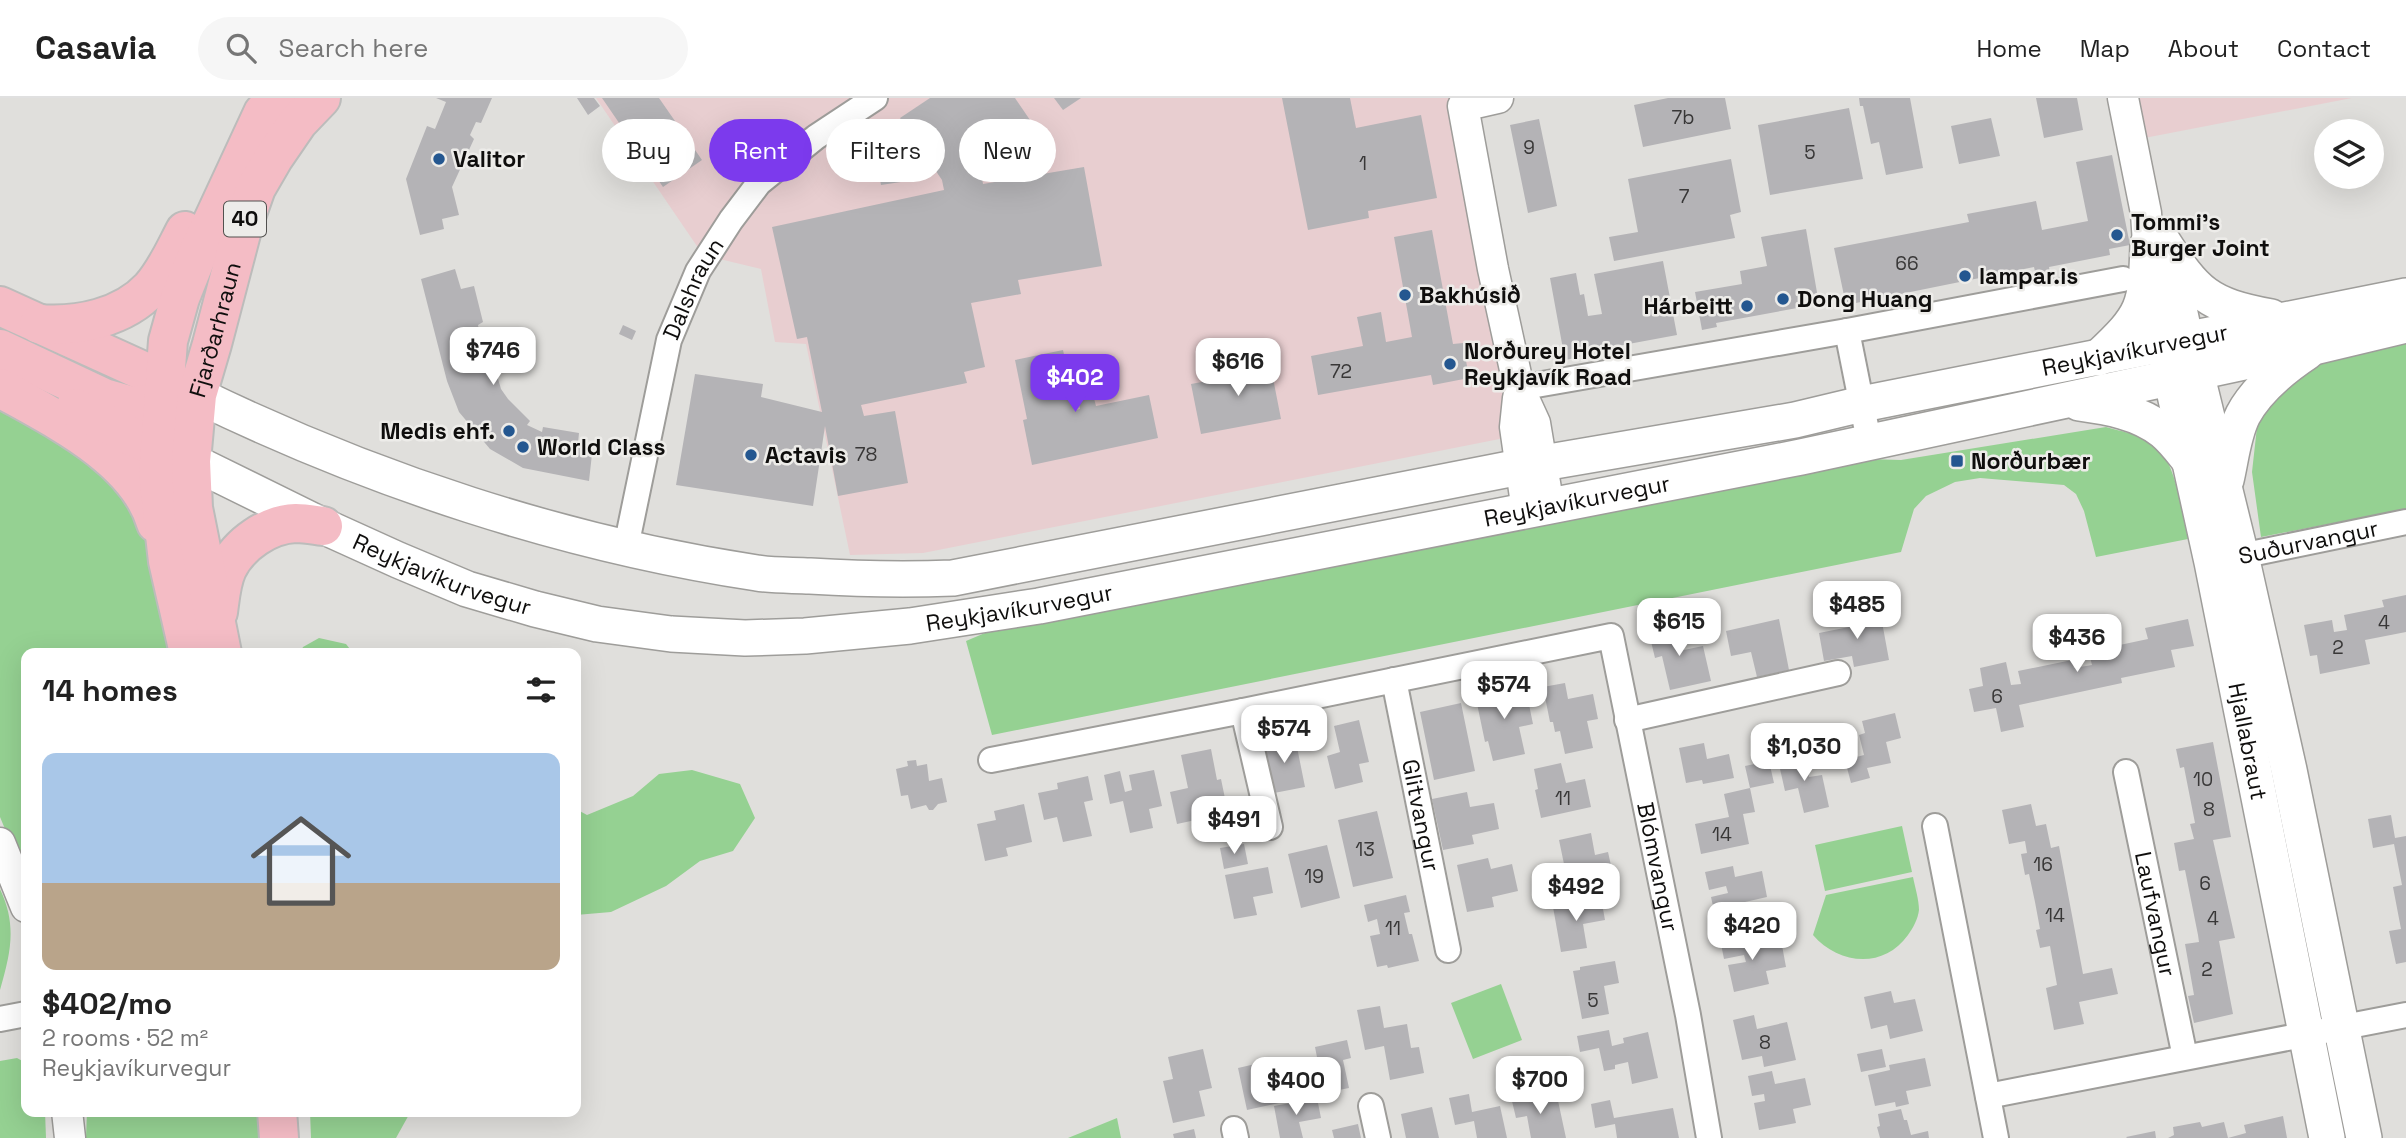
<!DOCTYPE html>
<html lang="en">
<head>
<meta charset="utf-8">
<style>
	:root { --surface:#fff; --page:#f6f6f6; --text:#222; --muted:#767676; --line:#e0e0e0; --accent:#7c3aed }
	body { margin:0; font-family:"Space Grotesk",sans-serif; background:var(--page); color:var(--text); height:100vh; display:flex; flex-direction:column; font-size:26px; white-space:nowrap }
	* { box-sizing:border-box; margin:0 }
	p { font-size:23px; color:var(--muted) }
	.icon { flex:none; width:38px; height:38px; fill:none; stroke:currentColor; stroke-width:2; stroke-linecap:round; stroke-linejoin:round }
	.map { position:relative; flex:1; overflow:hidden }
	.details { position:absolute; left:21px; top:550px; width:560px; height:469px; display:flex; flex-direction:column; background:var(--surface); border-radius:14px; box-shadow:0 7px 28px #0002 }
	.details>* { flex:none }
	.banner { position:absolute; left:602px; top:21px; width:665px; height:63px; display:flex; gap:14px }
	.tools { position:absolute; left:2314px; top:21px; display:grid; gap:14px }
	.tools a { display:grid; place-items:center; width:70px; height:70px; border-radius:50%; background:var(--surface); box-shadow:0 7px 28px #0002; font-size:35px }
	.price { position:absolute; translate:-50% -60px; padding:0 16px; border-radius:14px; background:#fff; color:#222; font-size:23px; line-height:46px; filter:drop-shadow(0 2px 4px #0008) }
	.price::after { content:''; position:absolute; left:50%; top:42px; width:21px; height:16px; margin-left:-10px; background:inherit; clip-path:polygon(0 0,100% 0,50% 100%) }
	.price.selected { background:var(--accent); color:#fff }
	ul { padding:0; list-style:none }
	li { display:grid; align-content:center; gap:14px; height:371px; padding:0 21px }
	li span { display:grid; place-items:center; height:217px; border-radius:14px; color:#555 }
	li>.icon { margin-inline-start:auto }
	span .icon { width:126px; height:126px; fill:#fffc; stroke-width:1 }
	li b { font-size:30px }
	h2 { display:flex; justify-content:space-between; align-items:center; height:84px; padding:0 21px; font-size:30px }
	.tag { padding:0 24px; border-radius:32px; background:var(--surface); box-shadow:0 7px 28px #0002; font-size:24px; line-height:63px }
	.tag.selected { background:var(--accent); color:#fff }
	header { display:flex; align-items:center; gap:42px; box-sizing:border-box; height:98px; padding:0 35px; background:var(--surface); border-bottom:2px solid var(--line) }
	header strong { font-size:33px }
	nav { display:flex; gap:38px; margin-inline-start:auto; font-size:24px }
	.search { width:490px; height:63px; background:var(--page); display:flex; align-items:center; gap:18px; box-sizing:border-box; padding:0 24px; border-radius:38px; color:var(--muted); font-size:26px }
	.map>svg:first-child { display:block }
	.industrial { fill:#e8ced0 }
	.green { fill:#95d192 }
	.building { fill:#b4b3b6 }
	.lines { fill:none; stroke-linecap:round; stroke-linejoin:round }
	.minor-casing { stroke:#9e9d9a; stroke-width:28 }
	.tertiary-casing { stroke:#9e9d9a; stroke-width:33 }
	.secondary-casing { stroke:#9e9d9a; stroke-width:38 }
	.primary-casing { stroke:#bcbcbb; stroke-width:42 }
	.minor { stroke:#fff; stroke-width:24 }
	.tertiary { stroke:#fff; stroke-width:30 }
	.secondary { stroke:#fff; stroke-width:35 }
	.primary { stroke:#f4bcc5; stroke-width:38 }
	.poi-dot { fill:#245790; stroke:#edece9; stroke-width:2.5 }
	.labels { text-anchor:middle; stroke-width:5; stroke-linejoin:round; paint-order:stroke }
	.number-label { font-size:19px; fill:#383737 }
	.shield { fill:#edece9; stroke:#52514f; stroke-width:2 }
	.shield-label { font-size:21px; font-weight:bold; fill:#0f0e0d }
	.poi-label { font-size:23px; font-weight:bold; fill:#0f0e0d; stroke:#edece9; text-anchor:start }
	.street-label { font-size:23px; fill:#0f0e0d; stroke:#edece9 }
</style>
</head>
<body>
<header>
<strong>Casavia</strong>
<div class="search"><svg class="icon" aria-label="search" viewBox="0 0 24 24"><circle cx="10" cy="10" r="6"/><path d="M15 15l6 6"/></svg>Search here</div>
<nav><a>Home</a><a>Map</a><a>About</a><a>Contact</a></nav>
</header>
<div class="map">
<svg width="2406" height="1040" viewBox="0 0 2406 1040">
	<rect width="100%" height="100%" fill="#e0dfdc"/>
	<!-- industrial -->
	<path class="industrial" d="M596 0H1483L1466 4 1530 335 923 455 850 457 806 246 775 244 761 171 703 157Z
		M2126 0H2352L2134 42Z"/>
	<!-- green -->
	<path class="green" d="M2406 235V411L2261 439 2252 374 2258 320 2302 274 2350 249Z
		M0 300 66 336 145 422 158 507 171 555H26V781L0 719Z
		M2106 329C2120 333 2136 336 2148 342 2176 355 2181 413 2188 441L2096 459 2084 413 2076 396 2064 387 1980 380 1955 384 1926 398 1914 411 1901 454 992 637 966 543 1011 524 1867 361 1901 362Z
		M319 540 346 546 353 555H300L303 549Z
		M692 672 740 686 755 720 733 753 700 763 666 788 611 814 576 817V711L587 717 633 698 659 676Z
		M1902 728 1912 774 1825 793 1815 747Z
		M1913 779C1915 789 1919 802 1919 812 1918 821 1913 830 1908 837 1883 872 1838 866 1813 837L1826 797Z
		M0 791C17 827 11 854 0 892Z
		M1501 886 1522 942 1473 961 1451 905Z
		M17 960 26 965V1013H45L46 1040H0V963Z
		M87 1013H266V1040H86Z
		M310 1013H411L396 1040H311Z
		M1117 1020 1121 1040H1068Z"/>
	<!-- building -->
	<path class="building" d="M436 0H492L481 25 476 24 470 37 474 41 452 89 459 117 442 121 444 131 420 137 406 81 427 28 435 31 446 4Z
		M577 0H594L600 8 588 17Z
		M602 0H659L702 62 663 89Z
		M930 0H1015L1030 22 978 58 983 86 1084 69 1102 168 1018 182 1021 196 971 205 985 269 964 274 967 285 861 307 864 318 895 313 908 385 838 398 825 328 813 408 676 387 695 276 763 286 761 299 822 314 807 239 797 241 772 129 944 92 942 82 900 20Z
		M1054 0H1081L1063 12Z
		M1282 0H1350L1356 30 1421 17 1437 100 1368 113 1369 120 1308 132Z
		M1725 0 1731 31 1643 49 1634 7 1668 0Z
		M1859 0H1910L1923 70 1886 77 1879 44 1871 46 1863 8H1860Z
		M2036 0H2077L2083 32 2044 40Z
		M1849 10 1863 81 1770 97 1758 27Z
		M1991 20 2000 58 1959 66 1951 28Z
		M1539 21 1557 108 1528 115 1510 27Z
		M2112 57 2130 147 2109 151 2110 157 2049 169 2050 175 2045 176 2036 178 2034 169 1846 207 1834 150 1969 124 1967 116 2036 103 2042 132 2088 123 2076 64Z
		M1731 61 1741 114 1730 117 1735 140 1614 163 1609 139 1638 134 1628 81Z
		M911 67 914 82 881 87 878 71Z
		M1806 131 1819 206 1716 225 1717 229 1702 232 1695 194 1742 186 1740 173 1767 168 1761 139Z
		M1432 132 1453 246 1463 245 1469 280 1433 287 1431 277 1318 297 1311 258 1363 248 1357 219 1381 214 1386 244 1412 239 1394 139Z
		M1663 163 1677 237 1580 255V259L1565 262 1550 180 1576 175 1580 197 1584 196 1588 218 1602 216 1594 176Z
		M455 171 461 191 474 188 483 224 478 227 480 238 485 237 501 291 508 301 530 323 527 327 542 334 543 329 579 335 578 345 593 347 589 383 523 370 490 351 459 314 447 283 421 181Z
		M623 227 636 233 632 242 619 236Z
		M1271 251 1275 275H1272L1281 321 1201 336 1191 286 1256 274 1252 255Z
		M1063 252 1076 312 1080 311 1077 292 1091 289 1096 308 1149 297 1158 340 1032 367 1023 322 1027 321 1015 262Z
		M2406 497V534L2365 542 2370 566 2320 576 2317 557 2310 558 2304 527 2332 522 2334 534 2347 532 2344 517 2384 509 2382 502Z
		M1880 513 1889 562 1854 569 1852 558 1824 563 1819 535 1849 529 1847 519Z
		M1779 521 1789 572 1757 579 1751 554 1731 558 1726 533Z
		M2188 521 2194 548 2171 552 2175 569 2121 580 2122 585 2019 607 2024 629 2001 634 1996 610 1974 614 1969 591 1983 588 1980 570 2006 564 2011 587 2021 586 2018 573 2072 562 2074 570 2092 567 2090 559 2116 553 2115 548 2148 541 2145 530Z
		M1677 524 1684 552 1703 548 1711 583 1670 592 1662 558 1655 560 1648 531Z
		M1565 585 1568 601 1593 596 1598 621 1587 623 1593 650 1565 656 1560 633 1555 634 1553 624H1550L1543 589Z
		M1504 590 1505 596 1526 592 1533 626 1519 629 1525 656 1493 663 1488 643 1485 644 1475 596Z
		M1461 605 1475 673 1434 682 1420 614Z
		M1895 615 1901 640 1886 644 1891 665 1867 670 1870 680 1851 685 1845 662 1864 657 1859 637 1865 635 1862 623Z
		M1359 622 1369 664 1359 666 1363 684 1335 691 1327 658 1340 654 1334 628Z
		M1295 639 1305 689 1274 695 1263 645Z
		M2213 644 2231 739 2213 742 2235 840 2219 843 2233 916 2194 925 2188 898 2194 897 2185 846 2199 844 2198 837 2185 772 2179 773 2174 745 2194 741 2190 726 2195 725 2184 669 2180 670 2176 651Z
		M1704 645 1707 661 1729 656 1734 680 1703 686 1702 682 1686 685 1679 650Z
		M1211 651 1217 682 1221 681 1228 715 1177 726 1170 694 1188 690 1181 657Z
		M1804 656 1809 679 1822 677 1829 709 1804 715 1798 690 1785 693 1778 662Z
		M916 662 917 668 927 666 929 683 942 680 947 704 938 706 933 712H929L926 707 911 711 908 697 901 698 896 671 908 668 907 663Z
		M1769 663 1774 685 1750 690 1745 668Z
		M1561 665 1566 685 1585 681 1591 709 1541 720 1535 692 1538 691 1534 671Z
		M1154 672 1162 708 1149 711 1153 730 1130 735 1123 703 1110 706 1104 677 1120 673 1125 694 1132 692 1129 677Z
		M1088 678 1093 702 1084 704 1092 738 1063 744 1057 719 1044 722 1038 695 1058 691 1057 685Z
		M1750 690 1755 714 1743 716 1749 746 1701 756 1695 726 1729 719 1724 696Z
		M1467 694 1470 709 1494 705 1499 731 1472 737 1474 746 1443 752 1432 701Z
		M1024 706 1032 744 1006 750 1008 758 985 763 977 726 996 722 994 713Z
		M2031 706 2036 728 2046 726 2051 750 2059 748 2083 876 2112 870 2118 896 2079 904 2084 926 2054 932 2046 890 2057 887 2050 848 2040 850 2036 832 2040 831 2035 804 2029 776 2025 777 2021 756 2027 755 2025 743 2009 746 2002 712Z
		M1377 713 1393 780 1353 789 1338 722Z
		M2391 717 2395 740 2406 738V864L2396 866 2389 833 2401 831 2393 789 2402 787 2394 746 2373 750 2368 721Z
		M1591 735 1595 757 1608 754 1614 781 1569 790 1559 742Z
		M1244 746 1248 766 1224 771 1220 750Z
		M1327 747 1340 800 1301 810 1288 756Z
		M1488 760 1491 771 1512 766 1518 793 1492 799 1494 809 1467 814 1457 767Z
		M1733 768 1735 779 1762 773 1767 799 1745 804 1748 815 1716 822 1711 799 1728 795 1726 788 1709 792 1705 774Z
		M1268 769 1273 795 1253 799 1257 817 1234 821 1225 777Z
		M1406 797 1410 814 1404 815 1409 836H1412L1419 863 1388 870 1387 867 1377 869 1370 838 1380 836 1377 821 1368 824 1364 807Z
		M1601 800 1605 822 1583 826 1587 850 1561 854 1553 809Z
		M1744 836 1747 849 1781 842 1786 869 1766 873 1769 886 1734 894 1728 867 1746 864 1744 857 1724 861 1720 841Z
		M1615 863 1619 885 1604 888 1609 916 1582 921 1573 873 1580 872V869Z
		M1891 893 1894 905 1915 901 1923 933 1890 941 1887 927 1871 931 1864 899Z
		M1380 908 1384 930 1407 926 1411 950 1419 949 1424 975 1390 982 1384 948 1365 952 1357 912Z
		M1754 917 1757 931 1787 924 1796 962 1764 969 1762 958 1742 962 1733 922Z
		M1609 932 1612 948 1624 945 1623 940 1648 934 1658 980 1632 986 1628 964 1615 967V971L1604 973 1599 950 1580 954 1577 938Z
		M1347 942 1351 960 1343 962 1349 990 1324 995 1315 949Z
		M1203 951 1212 990 1199 993 1205 1018 1173 1025 1163 983 1173 981 1168 959Z
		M1882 951 1886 969 1861 974 1857 956Z
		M1925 960 1931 988 1906 993 1909 1006 1896 1009 1895 1004 1875 1008 1868 977 1890 972 1889 967Z
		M1264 964 1268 982 1274 981 1279 1005 1247 1012 1238 970Z
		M1772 973 1775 986 1805 980 1811 1007 1793 1011 1796 1025 1759 1032 1754 1005 1765 1003 1764 996 1752 998 1748 978Z
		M1534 994 1536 1003 1557 998 1566 1040H1531L1527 1018 1516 1020 1511 999Z
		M1469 996 1472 1014 1500 1008 1507 1040H1477L1474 1023 1455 1027 1449 1000Z
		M1317 1000 1321 1020 1299 1024 1303 1040H1280L1274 1008Z
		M1610 1002 1614 1020 1673 1010 1679 1040H1617L1615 1026 1595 1030 1591 1006Z
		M1432 1009 1439 1040H1406L1401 1016Z
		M1901 1011 1904 1022H1907L1911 1037 1928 1033 1929 1040H1880L1877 1029 1880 1028 1878 1016Z
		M2283 1018 2287 1040H2228L2246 1035 2244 1027Z
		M2200 1024 2202 1029 2224 1024 2228 1040H2168L2174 1037 2173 1029Z
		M1358 1026 1361 1040H1334L1332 1032Z
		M1194 1031 1196 1040H1174L1173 1036Z
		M2155 1033 2156 1040H2127L2126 1039Z"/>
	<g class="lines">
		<!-- minor casing -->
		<g class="minor-casing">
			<g id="minor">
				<path d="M1847 233 1869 343"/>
				<path d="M1519 290 1847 233 2123 181"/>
				<path id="s1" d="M626 449 669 242 698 173 731 122 759 85 816 39 875 0"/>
				<path id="s2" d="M2226 461 2406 424"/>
				<path id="s3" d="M1394 582 1448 852"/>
				<path d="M1243 613 1270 729"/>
				<path d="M1627 622 1838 575"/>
				<path id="s4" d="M991 662 1243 613 1611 538 1688 917 1709 1040"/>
				<path id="s5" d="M2126 674 2185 959"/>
				<path d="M1935 728 1996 1040"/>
				<path d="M0 921 26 916"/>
				<path d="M1988 998 2406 917"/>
				<path d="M1371 1008 1378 1040"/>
				<path d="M1234 1031 1236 1040"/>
			</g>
		</g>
		<!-- tertiary casing -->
		<g class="tertiary-casing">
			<path id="tertiary" d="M1498 0 1463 8 1493 171 1519 290 1535 325 1549 409
				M2123 0 2146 115 2148 146 2164 246
				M2167 159 2177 189 2188 241
				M1518 300 1515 329 1527 413
				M0 745 26 809
				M67 1013 70 1040"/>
		</g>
		<!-- secondary casing -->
		<g class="secondary-casing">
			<g id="secondary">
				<path d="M2161 141C2196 196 2207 207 2271 219"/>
				<path d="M2190 250 2241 458 2289 672 2364 1040"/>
				<path id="s6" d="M2166 256 2212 464 2327 1040"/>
				<path d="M2098 260C2145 216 2146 210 2148 146"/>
				<path id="s7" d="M197 297C371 382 565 446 757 475 774 478 793 477 810 478 858 481 905 482 953 480L1520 369 1795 322 1862 306 2406 198"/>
				<path d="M2079 305C2108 309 2139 314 2163 333 2173 341 2181 352 2189 362"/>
				<path id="s8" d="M191 363 323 428 398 462 467 491 535 511 597 526 671 536 745 540 805 538 910 528 1039 508 1801 359 2314 249 2406 227"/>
				<path d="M2226 382C2231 361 2233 337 2243 317 2257 291 2283 270 2307 254"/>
			</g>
		</g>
		<!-- primary casing -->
		<g class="primary-casing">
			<g id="primary">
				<path d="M0 208 185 292"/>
				<path d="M39 226C78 229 123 220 151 190 166 173 175 152 185 133"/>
				<path d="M0 251 104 300 132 308 163 303 185 290"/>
				<path d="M0 290C55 321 137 360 156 425"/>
				<path d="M75 310 129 337 182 360"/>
				<path d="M218 514C220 500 221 484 227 471 239 446 268 426 296 425 305 425 315 427 323 428"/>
				<path d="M189 555 168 463 158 376 168 243 180 200 198 155 263 15 276 0"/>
				<path id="s9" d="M222 555 193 410 191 363 197 297 212 246 244 124 256 90 274 59 298 24 321 0"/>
				<path d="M277 1013 279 1040"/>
			</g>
		</g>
		<!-- minor -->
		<use href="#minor" class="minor"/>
		<!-- tertiary -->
		<use href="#tertiary" class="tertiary"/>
		<!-- secondary -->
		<use href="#secondary" class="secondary"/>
		<!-- primary -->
		<use href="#primary" class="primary"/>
	</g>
	<!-- markers -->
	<g class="poi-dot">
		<circle cx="439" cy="61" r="7"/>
		<circle cx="2117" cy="137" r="7"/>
		<circle cx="1965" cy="178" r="7"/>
		<circle cx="1405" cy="197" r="7"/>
		<circle cx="1783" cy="201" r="7"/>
		<circle cx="1747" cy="208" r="7"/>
		<circle cx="1450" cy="266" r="7"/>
		<circle cx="509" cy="333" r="7"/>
		<circle cx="523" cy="349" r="7"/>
		<circle cx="751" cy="357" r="7"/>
		<rect x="1950" y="356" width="14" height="14" rx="3.5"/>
	</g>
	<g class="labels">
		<!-- number labels -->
		<g class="number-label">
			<text x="1683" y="26">7b</text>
			<text x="1529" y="56">9</text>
			<text x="1810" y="61">5</text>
			<text x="1363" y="72">1</text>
			<text x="1684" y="105">7</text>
			<text x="1907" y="172">66</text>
			<text x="1341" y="280">72</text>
			<text x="866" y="363">78</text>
			<text x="2384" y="531">4</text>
			<text x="2338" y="556">2</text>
			<text x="1997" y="605">6</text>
			<text x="2203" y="688">10</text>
			<text x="1563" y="707">11</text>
			<text x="2209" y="718">8</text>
			<text x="1722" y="743">14</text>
			<text x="1365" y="758">13</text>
			<text x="2043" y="773">16</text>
			<text x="1314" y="785">19</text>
			<text x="2205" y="792">6</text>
			<text x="2055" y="824">14</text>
			<text x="2213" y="827">4</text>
			<text x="1393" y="837">11</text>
			<text x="2207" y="878">2</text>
			<text x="1593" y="909">5</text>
			<text x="1765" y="951">8</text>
		</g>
		<!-- shield labels -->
		<rect class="shield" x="224" y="103.5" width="42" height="35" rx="5"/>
		<g class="shield-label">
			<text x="245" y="128">40</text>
		</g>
		<!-- poi labels -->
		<g class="poi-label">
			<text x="453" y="69">Valitor</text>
			<text x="2131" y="132">Tommi's<tspan x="2131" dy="26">Burger Joint</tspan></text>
			<text x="1979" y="186">lampar.is</text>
			<text x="1419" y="205">Bakhúsið</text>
			<text x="1797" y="209">Dong Huang</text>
			<text x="1733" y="216" text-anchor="end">Hárbeitt</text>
			<text x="1464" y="261">Norðurey Hotel<tspan x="1464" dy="26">Reykjavík Road</tspan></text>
			<text x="495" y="341" text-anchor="end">Medis ehf.</text>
			<text x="537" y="357">World Class</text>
			<text x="765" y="365">Actavis</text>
			<text x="1971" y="371">Norðurbær</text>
		</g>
		<!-- street labels -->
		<g class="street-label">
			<text dy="8" stroke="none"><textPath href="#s1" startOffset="268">Dalshraun</textPath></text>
			<text dy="8" stroke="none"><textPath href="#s9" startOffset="329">Fjarðarhraun</textPath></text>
			<text dy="8" stroke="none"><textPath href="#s7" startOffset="1990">Reykjavíkurvegur</textPath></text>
			<text dy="8" stroke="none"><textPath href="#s8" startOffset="1432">Reykjavíkurvegur</textPath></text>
			<text dy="8" stroke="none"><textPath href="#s2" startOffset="84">Suðurvangur</textPath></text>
			<text dy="8" stroke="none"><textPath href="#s8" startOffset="276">Reykjavíkurvegur</textPath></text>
			<text dy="8" stroke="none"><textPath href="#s8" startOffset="864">Reykjavíkurvegur</textPath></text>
			<text dy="8" stroke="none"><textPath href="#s6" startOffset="396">Hjallabraut</textPath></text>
			<text dy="8" stroke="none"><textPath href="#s3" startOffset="138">Glitvangur</textPath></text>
			<text dy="8" stroke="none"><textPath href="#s4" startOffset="868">Blómvangur</textPath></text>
			<text dy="8" stroke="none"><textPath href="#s5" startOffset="145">Laufvangur</textPath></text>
		</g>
	</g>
</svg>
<div class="tools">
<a><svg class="icon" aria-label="layers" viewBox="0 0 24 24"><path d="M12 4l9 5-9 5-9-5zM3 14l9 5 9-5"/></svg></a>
</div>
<b class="price" style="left:493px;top:289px">$746</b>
<b class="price" style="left:1238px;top:300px">$616</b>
<b class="price selected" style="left:1075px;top:316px">$402</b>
<b class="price" style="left:1857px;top:543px">$485</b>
<b class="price" style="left:1679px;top:560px">$615</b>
<b class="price" style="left:2077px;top:576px">$436</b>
<b class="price" style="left:1504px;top:623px">$574</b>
<b class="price" style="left:1284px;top:667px">$574</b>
<b class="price" style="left:1804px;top:685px">$1,030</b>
<b class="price" style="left:1234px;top:758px">$491</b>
<b class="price" style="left:1576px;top:825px">$492</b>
<b class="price" style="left:1752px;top:864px">$420</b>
<b class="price" style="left:1540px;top:1018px">$700</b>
<b class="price" style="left:1296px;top:1019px">$400</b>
<div class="banner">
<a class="tag">Buy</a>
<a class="tag selected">Rent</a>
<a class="tag">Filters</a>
<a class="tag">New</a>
</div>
<section class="details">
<h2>14 homes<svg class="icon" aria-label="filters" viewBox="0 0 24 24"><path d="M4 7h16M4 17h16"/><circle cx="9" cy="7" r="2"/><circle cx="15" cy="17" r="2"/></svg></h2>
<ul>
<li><span style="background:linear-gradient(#a9c7e8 60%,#b9a48a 0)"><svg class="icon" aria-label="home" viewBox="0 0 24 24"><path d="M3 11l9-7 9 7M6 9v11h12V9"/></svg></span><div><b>$402/mo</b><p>2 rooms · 52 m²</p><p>Reykjavíkurvegur</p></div></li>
</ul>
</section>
</div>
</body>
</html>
